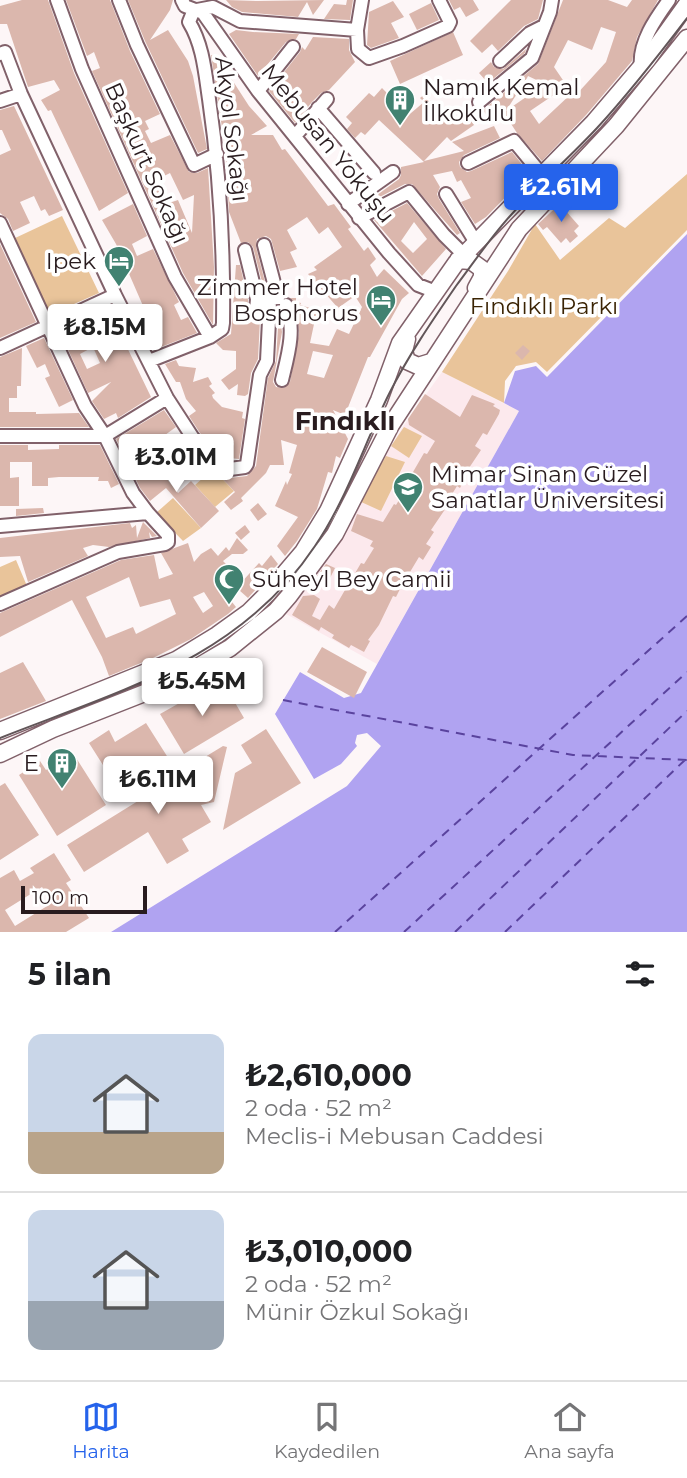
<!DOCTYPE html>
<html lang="tr">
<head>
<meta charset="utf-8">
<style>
	:root { --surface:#fff; --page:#f2f2f2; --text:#202124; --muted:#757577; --line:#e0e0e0; --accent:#2563eb }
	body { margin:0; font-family:Montserrat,sans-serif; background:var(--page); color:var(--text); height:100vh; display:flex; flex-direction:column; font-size:26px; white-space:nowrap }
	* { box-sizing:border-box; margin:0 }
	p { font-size:23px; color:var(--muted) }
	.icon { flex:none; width:38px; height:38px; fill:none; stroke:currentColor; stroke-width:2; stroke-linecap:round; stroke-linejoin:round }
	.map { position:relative; height:932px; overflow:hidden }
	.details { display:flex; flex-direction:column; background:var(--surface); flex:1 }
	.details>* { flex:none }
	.scale { position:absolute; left:21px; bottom:18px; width:126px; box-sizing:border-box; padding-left:7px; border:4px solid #291c1f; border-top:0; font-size:19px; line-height:24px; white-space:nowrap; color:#291c1f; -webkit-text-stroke:5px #fff; paint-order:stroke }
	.price { position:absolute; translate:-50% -60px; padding:0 16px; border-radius:7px; background:#fff; color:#222; font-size:23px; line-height:46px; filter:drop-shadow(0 2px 4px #0008) }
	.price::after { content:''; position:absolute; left:50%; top:42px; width:21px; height:16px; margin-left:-10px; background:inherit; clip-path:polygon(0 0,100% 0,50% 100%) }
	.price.active { background:var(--accent); color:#fff }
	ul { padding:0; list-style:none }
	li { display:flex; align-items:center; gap:21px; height:175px; padding:0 28px }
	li+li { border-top:2px solid var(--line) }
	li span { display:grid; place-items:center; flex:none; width:196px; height:140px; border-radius:14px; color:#555 }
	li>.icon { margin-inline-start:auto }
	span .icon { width:84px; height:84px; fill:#fffc; stroke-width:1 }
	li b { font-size:30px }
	h2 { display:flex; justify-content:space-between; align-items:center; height:84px; padding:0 28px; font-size:30px }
	.menu { display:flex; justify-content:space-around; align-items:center; height:98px; border-top:2px solid var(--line); background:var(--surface); font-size:19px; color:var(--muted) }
	.menu a { display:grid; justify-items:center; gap:4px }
	.menu .active { color:var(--accent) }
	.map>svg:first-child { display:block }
	.built { fill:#fce9ed }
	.green { fill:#e9c49a }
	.water { fill:#b0a3f1 }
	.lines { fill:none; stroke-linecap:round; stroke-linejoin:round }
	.ferry { stroke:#5a439e; stroke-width:2; stroke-dasharray:9 7; stroke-linecap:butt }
	.building { fill:#dbb7ad; fill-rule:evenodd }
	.minor-casing { stroke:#81616a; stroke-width:16 }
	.major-casing { stroke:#81616a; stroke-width:19 }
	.minor { stroke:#fff; stroke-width:12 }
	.major { stroke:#fff; stroke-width:16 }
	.tram { stroke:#625659; stroke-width:2 }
	.labels { text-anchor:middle; stroke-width:7; stroke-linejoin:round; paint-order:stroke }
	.poi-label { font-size:23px; fill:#291c1f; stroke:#fff; text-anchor:start }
	.street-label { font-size:23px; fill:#291c1f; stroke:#fff }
	.park-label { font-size:23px; fill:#3b2404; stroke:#fff }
	.quarter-label { font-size:26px; font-weight:bold; fill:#291c1f; stroke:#fff }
</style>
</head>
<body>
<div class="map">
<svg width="687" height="932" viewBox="0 0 687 932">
	<rect width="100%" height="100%" fill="#fdf6f7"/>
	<!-- built -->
	<path class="built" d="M442 372 519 411 377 664 286 614 351 521 359 507V501L402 428Z"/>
	<!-- green -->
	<path class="green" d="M687 174V230L547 372 536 362 516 366 505 381 504 403 442 372 508 271 535 224 560 260 609 218 625 228Z
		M62 216 99 293 49 315 13 239Z
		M404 427 422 436 409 458 391 446Z
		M386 456 405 462 381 511 359 501Z
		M213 469 234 491 215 507 195 485Z
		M173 498 201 528 183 541 156 513Z
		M16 560 27 586 0 597V567Z"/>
	<!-- water -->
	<path class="water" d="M687 234V932H111L347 786 381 746 367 733 357 735 355 743 357 746 341 764 314 779 275 714 300 672 344 698 361 693 519 411 504 403 515 371 536 366 547 377Z"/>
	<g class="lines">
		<!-- ferry -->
		<path class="ferry" d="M283 700 573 755 687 760
			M335 932 687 616
			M404 932 687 672
			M455 932 687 711
			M505 932 687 758"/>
	</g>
	<!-- building -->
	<path class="building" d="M22 0H48L74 73 128 193 99 211 51 110 48 111 41 100 60 90 54 80 28 87 7 24H0V6Z
		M66 0H110L130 51 160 114 145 121 149 129 145 131 151 143 170 135 189 172 197 173 208 168 214 267 213 325 183 273 92 71 100 68 94 52 87 56ZM170 173 183 200 194 195 192 233 178 200 169 203 158 179Z
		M128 0H173L170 10 150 40 168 30 188 61 193 76 207 149 198 153 145 41Z
		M226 0 258 1 324 0 313 15 307 2 298 17 242 12 232 7Z
		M347 0H353L350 20 324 19 334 4 346 5Z
		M449 0H473L479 10 466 17 460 7 454 10Z
		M511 0H543L538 19 524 26 498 51 492 44 482 53 470 41Z
		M563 0H608L627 7 632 0H658L637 37 632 61 586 115 542 161 517 133 502 110 497 113 495 110 487 116 483 110 538 64ZM601 27 616 32 606 62 575 96 572 93 539 124 530 111 567 86 554 67 568 40 592 50ZM528 76 545 84 506 111 527 78Z
		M393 1 404 17 391 23 399 38 371 48 367 45 369 12Z
		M431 3 439 20 417 30 409 14Z
		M236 30 253 32 299 34 296 39 286 42 258 76 229 34Z
		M453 32 463 55 400 84 390 61Z
		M313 37 349 39V50L355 62 329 90 321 93 312 102 295 123 269 91 300 52 302 47 305 50Z
		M526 49 525 53 488 83 479 73 491 62 494 67 503 69Z
		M211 55 214 56 223 73 227 72 249 106 267 126 251 135H273L282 150 285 149 328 206 334 204 351 227 348 229 364 251 368 247 376 259 370 265 377 277 384 269 409 293 402 299 370 357H368L345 415 333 410 348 439 340 458 336 456 332 473 328 472 317 509 297 541 285 556 277 546 298 517 275 506 286 481 287 485 292 474 289 473 297 445 281 440 284 465H270L266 473 241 498 243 501 231 510 224 502 235 492 219 475 230 478 247 476 256 466 268 378 276 361 279 311 282 332 273 382 276 387 284 388 290 382 299 333 297 312 290 298H296V302L301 303 300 305 317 310 310 343 329 346 337 329 349 334 362 307 355 296 338 308 308 274 317 270 314 267 342 247 328 227 319 234 307 217 287 230 297 249 290 252 297 267 280 271 271 239 266 236 257 239 256 247 267 290H264L253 247 248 242 241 243 229 212 226 154ZM313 351 333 355 324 378 307 374Z
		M382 88 389 95 387 97 396 107 394 109 404 119 424 102 420 98 425 94 449 122 469 115 474 125 451 141 447 137 424 161 464 151 452 142 494 126 500 138 464 155 459 162 460 167 467 172 471 171 512 152 529 173 486 217 475 224 461 202 471 198 461 180 457 182 452 171 433 175 440 187 437 194 439 199 460 233 457 235 412 184H405L362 206 399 179 401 175V167L424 162 379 120 365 135 361 132 355 138 347 129 352 123 346 117 369 93 374 97Z
		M14 106 63 210 49 216 45 209 41 211 34 196 20 202 30 223 13 231 8 219 0 213V155L11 150 2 130H0V110Z
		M563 201 569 207 565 210 579 226 574 231 578 236 570 243 566 238 561 243 547 227 543 230 538 224Z
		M407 203 446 249 422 276 374 220ZM414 222 427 239 413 253 401 241Z
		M133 204 147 236 132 244 137 256 153 249 179 302 174 305 181 320 188 317 197 333 161 347 116 244 102 220Z
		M0 244 36 322 0 338Z
		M236 265H240L248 300V313L252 318 260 319 258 359 251 373 248 394 245 396 237 395 238 384 229 390 221 380 236 369V351L223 350 216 343 231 334Z
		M108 308 151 397 118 418 116 413 104 419 92 401 111 382 88 393 59 330ZM93 347 100 363 87 369 80 354Z
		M44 338 73 400 59 407 45 378 50 376 45 364 37 368 26 346Z
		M523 345 530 351 522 360 515 353Z
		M22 348 21 386H17V398H9V412H36V414L79 413 89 427H0V357Z
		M176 360 179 366 196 368 193 382 208 377 212 384 209 386 215 393 212 395 213 398 222 407 243 412 242 418 245 419 239 459 229 458 234 443 220 454 200 433 189 416 196 411 186 399 180 382H176L165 364Z
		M425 394 460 417 472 395 495 404 493 406 500 410 499 414 487 435 483 433 475 446 481 450 463 477 465 478 460 488 457 486 446 504 448 505 431 530 434 532 426 544 431 547 423 560 419 557 410 572 409 571 396 597 393 596 379 625 368 640 370 641 364 652 351 645 349 648 332 638 334 635 321 627 319 631 292 615 303 596 314 595 320 599 312 616 320 620 329 605 334 609 349 583 344 580 349 572 354 575 361 563 364 564 374 548 370 546 373 541 351 531 357 514 383 522 394 504 396 505 404 492 402 491 424 453 427 454 435 441 409 425 408 419Z
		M164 410 176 427 128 462 116 439Z
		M183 439 200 457 182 471 171 461 174 444Z
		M0 445H28V450L59 449V445H100L119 484 111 488 108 481H98L99 477H59L48 478V486H32V462H10V478L19 477V506H0Z
		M145 463 151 472 159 469 178 493 191 481 219 511 201 528 166 488 150 501 140 488 130 467 135 469Z
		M258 503 267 514 258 521 250 510Z
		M43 508 44 513 16 516V509Z
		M143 522 157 536 152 537 149 532 150 538 109 547 93 545 83 548 88 556 28 582 20 556 0 557V538L130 523 132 528 136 525 137 538Z
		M245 525 250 532 241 540 235 533Z
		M237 538 248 550 243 554H232L223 561 226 564 220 572 239 585 259 563 262 566 271 555 278 564 248 598 239 590 228 597 236 607 228 614 191 639 153 658 109 676 102 657 72 600 0 637V613L121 560 154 555 159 579 173 574 161 553 188 543 194 562 201 554 211 548 218 556 226 547 229 551ZM129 577 140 607 170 599 176 614 136 634 133 627 106 638 86 597ZM204 592 213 606 203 613 193 597Z
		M326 564 335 568 330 578 325 575 312 593 308 588Z
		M322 647 367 672 354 698 307 672Z
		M23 662 46 701 0 719V673Z
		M223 682 244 718 184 754 160 714 183 701 185 704Z
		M146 723 172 764 122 795 89 743 109 730 115 742Z
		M266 729 301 783 223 830 235 773 252 763 241 745Z
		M223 746 227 747 214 802 201 805 211 822 182 839 189 851 167 864 148 832 84 872 67 845 188 770 187 768Z
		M73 753 106 805 57 836 19 775 40 761 46 770Z
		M5 783 39 835 0 860V786Z
		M54 853 71 880 66 883 89 918 66 932H0V878L14 870 20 881 34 873 30 868ZM42 887 52 903 15 926 5 910Z"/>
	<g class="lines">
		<!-- minor casing -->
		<g class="minor-casing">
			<path id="minor" d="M57 0 82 69 175 277 210 337
				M119 0 137 45 194 165 217 154
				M182 0 185 6 203 13 258 91 389 253 418 285 436 292
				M362 0 357 30 358 49 369 58 403 46 448 26 450 22 439 0
				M197 10 213 7 240 21 357 30
				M0 54 5 52 21 94 115 295 167 398 193 438 215 461 230 469 245 467 247 464 260 375 267 361 270 300
				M500 61 530 33 544 26
				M641 67C638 43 656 18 669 0
				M258 91 293 47
				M0 101 21 94
				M479 102 532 58 550 12 552 0
				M318 108 374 173
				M295 136 327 99
				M468 163 514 141 542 175
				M446 194 475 241
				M348 204 393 172
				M359 218 409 192 444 235 463 254
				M0 223 85 406 105 436 133 493 148 513 168 535V542L165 544 118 552 0 604
				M245 250 257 299 256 310 270 311
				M257 299 278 298 264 245
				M0 348 115 295
				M149 361 210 337 222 329 223 323C224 247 220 174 209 99 205 72 203 45 189 22L193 12 197 10
				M282 380C288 355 296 329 286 305
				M0 436H105L167 398
				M0 526 148 513"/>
		</g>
		<!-- major casing -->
		<g class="major-casing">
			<path id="major" d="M458 260 471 261 482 269V277L476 288
				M407 339 404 351 407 361 418 366 431 362
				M0 731 176 660 217 635 249 612 268 593 303 552 328 511 379 400 400 343 456 263 594 122 647 60 687 4
				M0 754 53 729 170 683 230 648 276 611 289 596 335 534 391 425 519 229 616 126 687 38"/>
		</g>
		<!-- minor -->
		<use href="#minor" class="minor"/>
		<!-- major -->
		<use href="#major" class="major"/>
		<!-- tram -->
		<path class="tram" d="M0 738C119 691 240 659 315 546 347 499 364 444 389 394 408 356 432 321 456 286 474 262 491 237 511 215 538 185 569 158 597 128 629 93 658 56 687 18"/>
	</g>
	<!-- icons -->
	<defs>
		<g id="building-pin" transform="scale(1.575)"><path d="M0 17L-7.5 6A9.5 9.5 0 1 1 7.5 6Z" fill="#418271" stroke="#fff"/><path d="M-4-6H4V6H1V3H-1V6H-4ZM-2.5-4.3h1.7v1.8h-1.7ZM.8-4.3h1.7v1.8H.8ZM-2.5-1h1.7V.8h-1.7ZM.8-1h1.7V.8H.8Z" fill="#fff"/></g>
		<g id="hotel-pin" transform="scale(1.575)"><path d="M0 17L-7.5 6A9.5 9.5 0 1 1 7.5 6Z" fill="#418271" stroke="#fff"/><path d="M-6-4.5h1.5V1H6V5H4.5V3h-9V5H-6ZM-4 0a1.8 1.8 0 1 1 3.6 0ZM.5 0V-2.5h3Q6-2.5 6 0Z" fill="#fff"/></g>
		<g id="university-pin" transform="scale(1.575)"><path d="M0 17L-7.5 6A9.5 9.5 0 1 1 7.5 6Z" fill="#418271" stroke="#fff"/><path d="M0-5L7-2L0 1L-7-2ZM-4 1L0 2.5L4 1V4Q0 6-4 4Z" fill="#fff"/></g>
		<g id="mosque-pin" transform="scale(1.575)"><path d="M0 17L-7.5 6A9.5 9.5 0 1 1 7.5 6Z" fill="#418271" stroke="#fff"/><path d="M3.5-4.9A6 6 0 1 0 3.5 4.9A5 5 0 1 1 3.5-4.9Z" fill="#fff"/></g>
	</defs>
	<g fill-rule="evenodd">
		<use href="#building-pin" x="400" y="100"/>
		<use href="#hotel-pin" x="119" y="261"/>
		<use href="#hotel-pin" x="381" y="300"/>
		<use href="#university-pin" x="408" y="487"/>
		<use href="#mosque-pin" x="229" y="579"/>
		<use href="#building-pin" x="62" y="763"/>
	</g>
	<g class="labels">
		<!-- poi labels -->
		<g class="poi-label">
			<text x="423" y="95">Namık Kemal<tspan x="423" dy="26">İlkokulu</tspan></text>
			<text x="96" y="269" text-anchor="end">Ipek</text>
			<text x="358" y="295" text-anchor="end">Zimmer Hotel<tspan x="358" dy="26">Bosphorus</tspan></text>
			<text x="431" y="482">Mimar Sinan Güzel<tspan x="431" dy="26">Sanatlar Üniversitesi</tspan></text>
			<text x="252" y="587">Süheyl Bey Camii</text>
			<text x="39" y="771" text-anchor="end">E</text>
		</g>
		<!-- street labels -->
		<g class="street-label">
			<text transform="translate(232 129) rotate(83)" y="8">Akyol Sokağı</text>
			<text transform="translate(328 143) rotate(51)" y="8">Mebusan Yokuşu</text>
			<text transform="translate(147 163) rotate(66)" y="8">Başkurt Sokağı</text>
		</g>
		<!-- park labels -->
		<g class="park-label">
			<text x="544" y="314">Fındıklı Parkı</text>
		</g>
		<!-- quarter labels -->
		<g class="quarter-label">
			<text x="345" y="430">Fındıklı</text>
		</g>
	</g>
</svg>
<div class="scale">100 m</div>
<b class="price active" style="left:561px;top:224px">₺2.61M</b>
<b class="price" style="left:105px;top:364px">₺8.15M</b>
<b class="price" style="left:176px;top:494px">₺3.01M</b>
<b class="price" style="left:202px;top:718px">₺5.45M</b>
<b class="price" style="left:158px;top:816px">₺6.11M</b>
</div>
<section class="details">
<h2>5 ilan<svg class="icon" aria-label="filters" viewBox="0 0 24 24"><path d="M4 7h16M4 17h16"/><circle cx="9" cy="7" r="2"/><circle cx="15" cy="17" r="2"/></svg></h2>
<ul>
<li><span style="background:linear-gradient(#c9d6e8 70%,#b9a48a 0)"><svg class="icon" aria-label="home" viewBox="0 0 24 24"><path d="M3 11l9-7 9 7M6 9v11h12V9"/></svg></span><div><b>₺2,610,000</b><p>2 oda · 52 m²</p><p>Meclis-i Mebusan Caddesi</p></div></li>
<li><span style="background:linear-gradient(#c9d6e8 65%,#9aa5b1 0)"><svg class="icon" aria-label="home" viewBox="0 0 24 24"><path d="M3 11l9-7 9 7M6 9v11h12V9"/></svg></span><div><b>₺3,010,000</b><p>2 oda · 52 m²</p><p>Münir Özkul Sokağı</p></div></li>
</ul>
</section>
<nav class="menu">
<a class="active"><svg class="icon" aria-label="map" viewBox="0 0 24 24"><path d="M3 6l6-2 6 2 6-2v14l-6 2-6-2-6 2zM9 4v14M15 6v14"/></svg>Harita</a>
<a><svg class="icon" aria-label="saved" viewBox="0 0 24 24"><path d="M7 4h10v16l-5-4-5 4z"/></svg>Kaydedilen</a>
<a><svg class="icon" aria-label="home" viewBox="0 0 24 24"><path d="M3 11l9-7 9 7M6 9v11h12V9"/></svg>Ana sayfa</a>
</nav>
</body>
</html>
